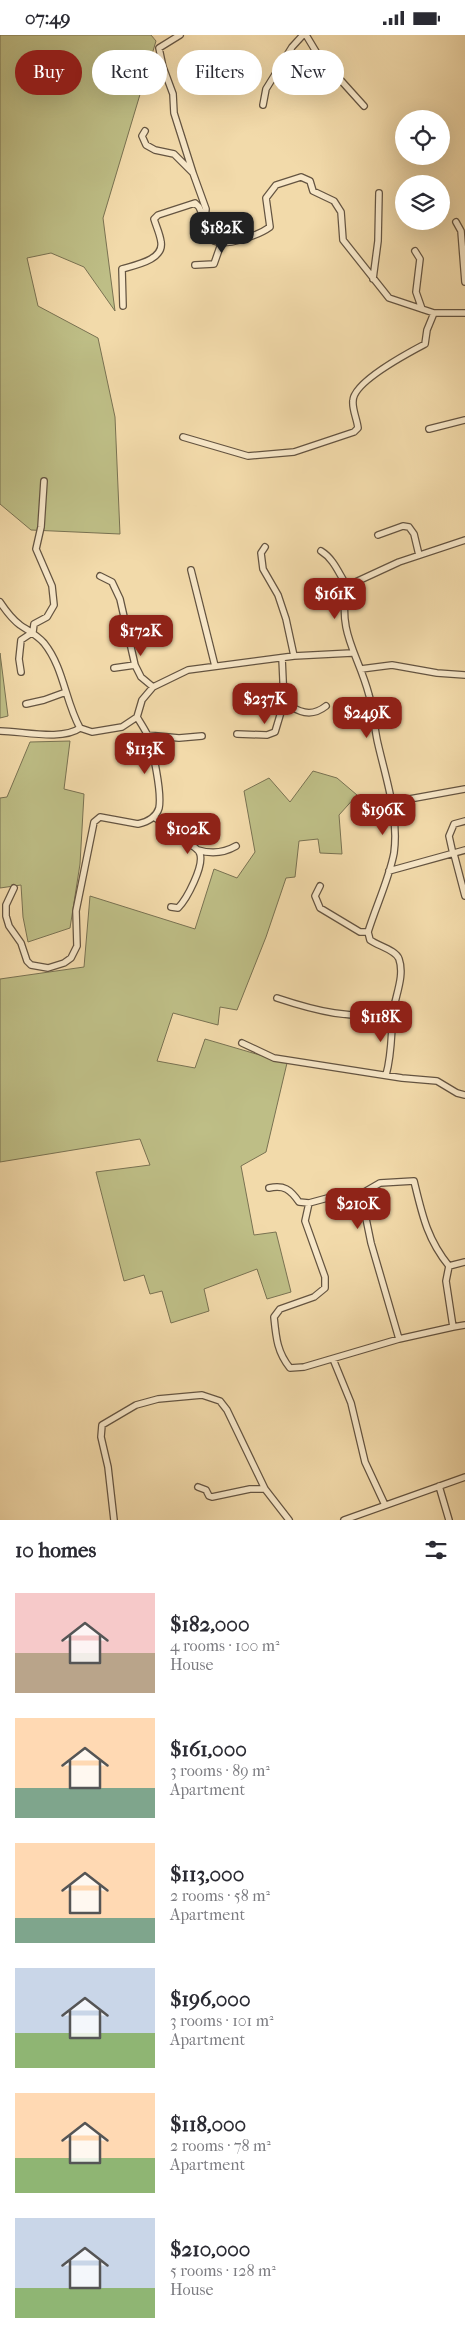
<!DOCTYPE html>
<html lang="en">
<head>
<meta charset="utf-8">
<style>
	:root { --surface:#fff; --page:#f7f7f7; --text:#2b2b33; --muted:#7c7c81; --accent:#8f2418 }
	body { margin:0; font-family:"IM FELL French Canon",serif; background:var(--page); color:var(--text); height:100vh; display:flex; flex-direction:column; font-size:19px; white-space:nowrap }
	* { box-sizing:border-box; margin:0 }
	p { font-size:16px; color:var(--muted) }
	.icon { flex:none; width:28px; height:28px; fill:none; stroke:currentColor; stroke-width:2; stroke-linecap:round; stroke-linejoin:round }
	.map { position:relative; height:1485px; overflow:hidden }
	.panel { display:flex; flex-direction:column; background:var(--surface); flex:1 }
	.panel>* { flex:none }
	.banner { position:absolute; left:15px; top:15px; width:435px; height:45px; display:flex; gap:10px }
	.controls { position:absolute; left:395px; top:75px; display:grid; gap:10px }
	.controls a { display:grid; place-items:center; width:55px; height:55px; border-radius:50%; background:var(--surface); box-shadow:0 5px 20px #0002; font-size:25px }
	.price { position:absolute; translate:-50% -42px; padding:0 11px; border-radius:10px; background:var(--accent); color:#fff; font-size:16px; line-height:32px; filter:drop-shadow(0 1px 2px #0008) }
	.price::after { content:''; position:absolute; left:50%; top:30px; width:15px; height:11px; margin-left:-8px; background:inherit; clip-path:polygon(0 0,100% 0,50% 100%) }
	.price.selected { background:#222; color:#fff }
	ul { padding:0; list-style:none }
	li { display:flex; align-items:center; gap:15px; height:125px; padding:0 15px }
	li span { display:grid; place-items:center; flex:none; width:140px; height:100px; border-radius:0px; color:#555 }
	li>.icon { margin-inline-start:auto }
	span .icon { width:60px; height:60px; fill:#fffc; stroke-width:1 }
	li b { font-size:21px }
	h2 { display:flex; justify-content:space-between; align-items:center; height:60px; padding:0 15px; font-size:21px }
	.chip { padding:0 18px; border-radius:22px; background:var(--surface); box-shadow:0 5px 20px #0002; font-size:18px; line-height:45px }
	.chip.selected { background:var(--accent); color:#fff }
	.status { display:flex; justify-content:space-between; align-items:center; height:35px; padding:0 25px; background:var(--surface); direction:ltr }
	.status svg { height:14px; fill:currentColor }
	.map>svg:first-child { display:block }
	.green { fill:#bebe86; stroke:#797252 }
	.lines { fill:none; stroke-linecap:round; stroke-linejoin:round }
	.minor-casing { stroke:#645441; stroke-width:8 }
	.minor { stroke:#f7e7c8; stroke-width:5.5 }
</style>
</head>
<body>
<div class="status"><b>07:49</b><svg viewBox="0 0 49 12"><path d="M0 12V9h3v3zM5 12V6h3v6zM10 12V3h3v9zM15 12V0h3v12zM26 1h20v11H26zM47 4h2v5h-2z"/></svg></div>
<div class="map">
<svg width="465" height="1485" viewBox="0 0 465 1485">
	<rect width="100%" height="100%" fill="#f2daaa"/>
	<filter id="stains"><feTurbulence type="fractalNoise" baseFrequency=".004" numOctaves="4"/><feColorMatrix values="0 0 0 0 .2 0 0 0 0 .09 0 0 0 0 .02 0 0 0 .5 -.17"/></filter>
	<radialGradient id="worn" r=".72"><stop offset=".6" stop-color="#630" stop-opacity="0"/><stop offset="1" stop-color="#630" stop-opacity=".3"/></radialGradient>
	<!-- green -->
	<path class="green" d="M0 0H151L156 6 103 183 115 276 84 232 51 218 27 223 38 271 98 303 115 382 120 499 31 495 0 469Z
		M0 618 8 681 0 683Z
		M70 706 64 754 84 759 80 829 70 893 28 907 23 882 21 850 0 853V763L7 762 30 707Z
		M313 736 337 743 357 760 339 780 342 819 320 818 318 804 299 806 295 842 286 843 266 902 237 975 220 972 218 990 173 978 157 1026 195 1033 205 1004 287 1028 266 1117 241 1131 254 1200 276 1197 291 1257 267 1264 257 1234 204 1254 209 1276 171 1288 162 1256 150 1259 144 1240 124 1246 96 1137 150 1130 140 1104 0 1127V944L84 932 90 861 195 894 214 834 237 843 255 817 244 756 269 743 290 767Z"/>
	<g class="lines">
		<!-- minor casing -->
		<g class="minor-casing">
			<path id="minor" d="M180 0 159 13 163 32 173 59 174 78 193 138
				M306 0 318 20 364 71
				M263 70 266 54 292 12 303 0
				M145 96 142 101 146 110 155 115 174 119 193 138 206 174 205 183
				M456 187 461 196 465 247
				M415 216 420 224 416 257 422 274
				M195 230 214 229 221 209
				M373 244 378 206 379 158
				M123 271 122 234C135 230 164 225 161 207 160 199 156 191 154 184L158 180 195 168 199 172 214 206C226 212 259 200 270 192L266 163 276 150 301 142 310 146 313 156 334 166 341 177 343 205 389 263 434 278H465
				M429 394 465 385
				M183 402 248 421 294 417 354 397 358 393C357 384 352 374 353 366 353 347 408 318 425 309L427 295 434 278
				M378 500 403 491 409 492 414 499 419 520
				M265 512 261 518 263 534 278 560 286 584 294 621
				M321 516C334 524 339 539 347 551 337 598 358 618 369 660 374 676 374 693 378 709 386 744 399 781 394 818 389 844 376 871 368 897L370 905C378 911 396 915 399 924 405 941 395 961 393 978 391 1000 392 1019 386 1040
				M191 535 215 631
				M100 541 112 547 120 564 135 630
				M347 551 399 527 465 505
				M0 567C6 576 12 584 20 590 29 596 37 600 44 608 64 633 65 666 80 693L92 697 122 692 137 682 142 665 153 652 188 635 294 621 352 618
				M114 633 135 630 141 642 153 652
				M361 634 392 630 437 638 465 640
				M21 637 19 624 21 605 33 597 34 589 47 582 54 570 52 551 36 514 41 492 44 446
				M284 667C298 677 311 683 326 671
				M26 669 44 665 66 657
				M0 696C22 696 62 706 80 693
				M237 699 267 700 275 697 284 667 282 623
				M147 700 179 703 202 701
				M393 767 465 754
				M153 782C163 786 178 801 188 808 192 811 198 813 200 819 204 831 187 864 178 873L171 872
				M198 815C211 819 224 818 236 811
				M453 819 449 801 454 789 465 786
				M454 819 465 861
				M389 836 465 815
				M320 851 315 861 320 873 360 897H368
				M14 853 6 870V881L9 891 21 908 27 926 31 930 48 933 64 928 71 923 77 911 76 876 94 787 100 782 138 789C147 787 156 783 159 773 162 758 153 714 147 699 144 693 140 687 137 682
				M277 963C316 976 352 985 393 978
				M242 1008 274 1023 402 1043 437 1046 457 1058 465 1060
				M269 1153C284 1150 290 1154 299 1167L309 1168 346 1158 361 1159 371 1208 399 1304
				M361 1159 380 1148 414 1146C422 1179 427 1204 449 1231
				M309 1168 305 1186 325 1242V1253L314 1262 280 1274 274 1282C276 1302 277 1317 290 1333L304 1332 399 1304 453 1292 446 1246 449 1231 465 1227
				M453 1292 465 1290
				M333 1324 351 1368 365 1427 385 1470
				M439 1451 449 1485
				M198 1452 206 1455 209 1461 212 1462 250 1454H265
				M114 1485 108 1432 101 1402 102 1390 136 1370 158 1364 202 1360 220 1366 227 1375 265 1454 289 1485
				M344 1485 465 1442"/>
		</g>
		<!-- minor -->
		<use href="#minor" class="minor"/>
	</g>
	<rect width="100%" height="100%" filter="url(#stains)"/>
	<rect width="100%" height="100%" fill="url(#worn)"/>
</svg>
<div class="controls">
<a><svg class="icon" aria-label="locate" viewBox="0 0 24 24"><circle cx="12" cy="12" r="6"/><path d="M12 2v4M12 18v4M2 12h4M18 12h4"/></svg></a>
<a><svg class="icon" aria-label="layers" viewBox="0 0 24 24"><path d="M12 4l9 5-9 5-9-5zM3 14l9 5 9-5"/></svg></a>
</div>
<b class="price selected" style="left:222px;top:219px">$182K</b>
<b class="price" style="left:335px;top:585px">$161K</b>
<b class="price" style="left:141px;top:622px">$172K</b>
<b class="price" style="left:265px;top:690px">$237K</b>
<b class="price" style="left:367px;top:704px">$249K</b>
<b class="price" style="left:145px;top:740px">$113K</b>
<b class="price" style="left:383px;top:801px">$196K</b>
<b class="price" style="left:188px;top:820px">$102K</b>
<b class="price" style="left:381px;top:1008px">$118K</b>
<b class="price" style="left:358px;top:1195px">$210K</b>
<div class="banner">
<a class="chip selected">Buy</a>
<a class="chip">Rent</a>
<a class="chip">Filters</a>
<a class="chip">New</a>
</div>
</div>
<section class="panel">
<h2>10 homes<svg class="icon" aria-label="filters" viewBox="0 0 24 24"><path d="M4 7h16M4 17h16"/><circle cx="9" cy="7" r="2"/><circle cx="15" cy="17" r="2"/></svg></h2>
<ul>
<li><span style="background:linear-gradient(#f6c9c9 60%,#b9a48a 0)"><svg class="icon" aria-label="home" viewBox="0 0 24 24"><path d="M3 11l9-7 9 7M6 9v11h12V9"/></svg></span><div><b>$182,000</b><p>4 rooms · 100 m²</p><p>House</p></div></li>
<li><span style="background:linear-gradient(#ffd9b3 70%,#7fa58c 0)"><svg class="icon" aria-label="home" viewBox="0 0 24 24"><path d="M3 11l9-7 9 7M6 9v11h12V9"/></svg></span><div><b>$161,000</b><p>3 rooms · 89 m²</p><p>Apartment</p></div></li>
<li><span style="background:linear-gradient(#ffd9b3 75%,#7fa58c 0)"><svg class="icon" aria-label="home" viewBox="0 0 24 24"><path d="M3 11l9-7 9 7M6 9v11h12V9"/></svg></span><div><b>$113,000</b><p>2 rooms · 58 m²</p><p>Apartment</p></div></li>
<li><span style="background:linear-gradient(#c9d6e8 65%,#8fb573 0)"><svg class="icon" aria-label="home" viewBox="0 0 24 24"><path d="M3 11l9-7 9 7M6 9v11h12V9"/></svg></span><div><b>$196,000</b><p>3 rooms · 101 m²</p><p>Apartment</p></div></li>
<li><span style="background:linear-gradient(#ffd9b3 65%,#8fb573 0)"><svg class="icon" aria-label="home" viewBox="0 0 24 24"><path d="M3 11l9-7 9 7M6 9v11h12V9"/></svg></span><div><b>$118,000</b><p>2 rooms · 78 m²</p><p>Apartment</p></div></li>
<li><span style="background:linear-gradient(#c9d6e8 70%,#8fb573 0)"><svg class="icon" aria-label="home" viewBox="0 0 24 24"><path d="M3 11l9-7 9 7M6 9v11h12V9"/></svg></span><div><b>$210,000</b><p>5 rooms · 128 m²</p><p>House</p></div></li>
</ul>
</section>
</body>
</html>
